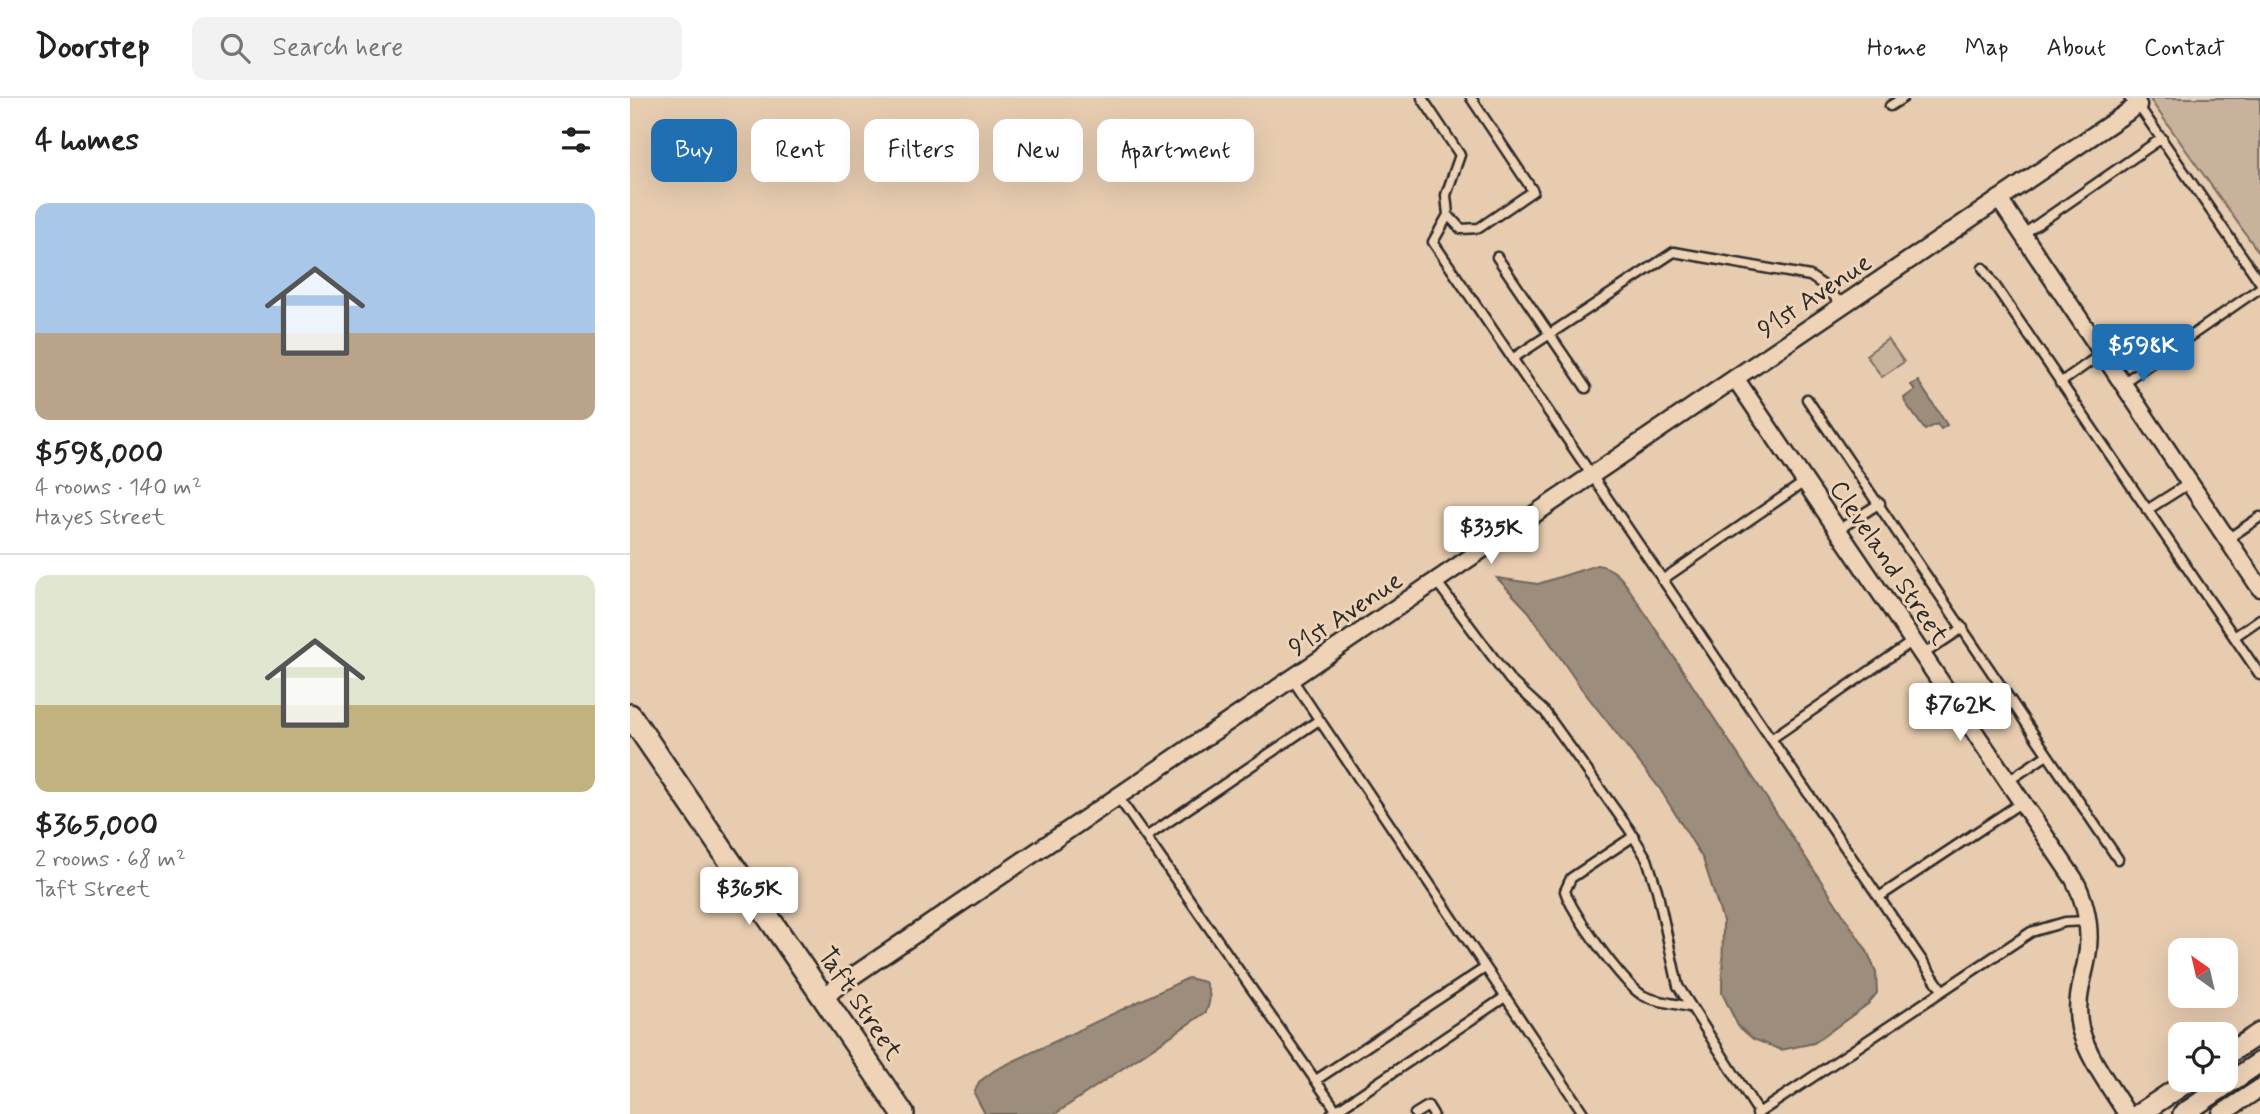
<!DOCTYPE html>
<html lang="en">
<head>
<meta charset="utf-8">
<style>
	:root { --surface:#fff; --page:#f2f2f2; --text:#222; --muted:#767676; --line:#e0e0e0; --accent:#1f6fb2 }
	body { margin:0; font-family:Mynerve,sans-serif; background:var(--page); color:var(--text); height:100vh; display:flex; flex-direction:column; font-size:26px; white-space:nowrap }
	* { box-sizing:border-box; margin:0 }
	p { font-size:23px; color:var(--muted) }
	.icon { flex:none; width:38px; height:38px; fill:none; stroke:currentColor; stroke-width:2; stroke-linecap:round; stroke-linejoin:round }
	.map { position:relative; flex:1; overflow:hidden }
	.sheet { display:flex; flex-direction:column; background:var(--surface); width:630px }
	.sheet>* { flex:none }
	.guide { position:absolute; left:21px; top:21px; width:665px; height:63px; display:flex; gap:14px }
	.needle { width:46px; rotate:326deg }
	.controls { position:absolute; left:1538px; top:840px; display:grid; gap:14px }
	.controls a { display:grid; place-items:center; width:70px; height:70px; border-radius:14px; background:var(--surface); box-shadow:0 7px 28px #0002; font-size:35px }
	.price { position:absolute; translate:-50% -60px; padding:0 16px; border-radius:7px; background:#fff; color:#222; font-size:23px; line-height:46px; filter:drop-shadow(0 2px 4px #0008) }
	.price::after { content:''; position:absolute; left:50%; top:42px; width:21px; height:16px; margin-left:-10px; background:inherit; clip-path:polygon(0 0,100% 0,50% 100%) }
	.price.active { background:var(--accent); color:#fff }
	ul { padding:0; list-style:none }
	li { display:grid; align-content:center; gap:14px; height:371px; padding:0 35px }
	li+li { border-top:2px solid var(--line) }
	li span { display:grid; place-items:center; height:217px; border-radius:14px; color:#555 }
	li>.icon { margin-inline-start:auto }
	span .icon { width:126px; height:126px; fill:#fffc; stroke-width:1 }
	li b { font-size:30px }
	h2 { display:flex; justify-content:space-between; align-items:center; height:84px; padding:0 35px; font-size:30px }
	.chip { padding:0 24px; border-radius:14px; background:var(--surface); box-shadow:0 7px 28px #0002; font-size:24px; line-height:63px }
	.chip.active { background:var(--accent); color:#fff }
	header { display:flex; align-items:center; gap:42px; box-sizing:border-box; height:98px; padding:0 35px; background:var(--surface); border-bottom:2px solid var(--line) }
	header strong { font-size:33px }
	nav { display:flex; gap:38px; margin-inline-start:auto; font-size:24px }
	.search { width:490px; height:63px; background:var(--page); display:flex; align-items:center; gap:18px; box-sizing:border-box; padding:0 24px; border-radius:14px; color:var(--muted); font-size:26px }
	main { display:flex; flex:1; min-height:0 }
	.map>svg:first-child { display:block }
	.green { fill:#c8b29b; stroke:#7a6e63; stroke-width:2 }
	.water { fill:#9c8d7b; stroke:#6f665b; stroke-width:2 }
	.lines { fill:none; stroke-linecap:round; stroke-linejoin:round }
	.service-casing { stroke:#2b2b2b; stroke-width:13 }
	.minor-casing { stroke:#2b2b2b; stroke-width:21 }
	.tertiary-casing { stroke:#2b2b2b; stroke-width:24 }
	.secondary-casing { stroke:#2b2b2b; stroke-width:26 }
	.service { stroke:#efd3b6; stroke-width:8 }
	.minor { stroke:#efd3b6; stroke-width:16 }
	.tertiary { stroke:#efd3b6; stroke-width:19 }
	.secondary { stroke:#efd3b6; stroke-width:21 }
	.labels { text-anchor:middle; stroke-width:6; stroke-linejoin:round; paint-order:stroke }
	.street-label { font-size:26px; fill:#2b2b2b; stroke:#efd3b6 }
</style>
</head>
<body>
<header>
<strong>Doorstep</strong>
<div class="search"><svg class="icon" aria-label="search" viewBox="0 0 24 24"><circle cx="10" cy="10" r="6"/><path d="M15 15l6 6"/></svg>Search here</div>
<nav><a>Home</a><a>Map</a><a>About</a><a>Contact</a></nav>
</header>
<main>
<section class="sheet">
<h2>4 homes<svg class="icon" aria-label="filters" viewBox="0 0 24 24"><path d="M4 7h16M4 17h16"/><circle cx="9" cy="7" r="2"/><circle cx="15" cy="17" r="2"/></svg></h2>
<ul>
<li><span style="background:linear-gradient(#a9c7e8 60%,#b9a48a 0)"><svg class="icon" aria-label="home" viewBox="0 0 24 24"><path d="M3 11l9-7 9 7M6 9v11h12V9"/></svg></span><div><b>$598,000</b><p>4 rooms · 140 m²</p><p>Hayes Street</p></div></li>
<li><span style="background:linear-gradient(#dfe7d0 60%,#c2b280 0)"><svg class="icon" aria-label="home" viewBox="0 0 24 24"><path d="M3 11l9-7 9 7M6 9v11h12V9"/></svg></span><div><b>$365,000</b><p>2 rooms · 68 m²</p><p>Taft Street</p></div></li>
</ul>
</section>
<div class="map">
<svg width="1630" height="1016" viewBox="0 0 1630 1016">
	<rect width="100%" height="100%" fill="#e7ccb0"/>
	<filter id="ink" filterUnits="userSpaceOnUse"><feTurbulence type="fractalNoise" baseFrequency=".0143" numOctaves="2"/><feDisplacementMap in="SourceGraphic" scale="14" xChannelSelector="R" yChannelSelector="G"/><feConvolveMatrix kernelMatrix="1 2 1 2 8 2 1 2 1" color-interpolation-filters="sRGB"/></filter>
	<g filter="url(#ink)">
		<!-- green -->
		<path class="green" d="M1519 0H1630V156Z
			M1258 241 1274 264 1252 279 1236 257Z"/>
		<!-- water -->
		<path class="water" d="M1288 283 1317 327 1311 331 1307 326 1295 332 1275 304 1274 300 1285 292 1281 287Z
			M967 467C990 469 1000 494 1013 512L1237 853 1246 874 1247 895 1238 906 1184 945 1151 952 1123 941 1108 928 1092 895 1093 823 1073 761 1030 691 951 590 899 514 867 480 908 486Z
			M558 880 575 884C581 896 581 902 576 914L425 1016H355L344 995 349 984 365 972Z"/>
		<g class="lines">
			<!-- service casing -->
			<g class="service-casing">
				<path id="service" d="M792 0 830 57 816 97 818 117 803 144 1312 892
					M1499 0 1508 7 1630 184
					M1260 8 1273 0
					M818 117 831 131 849 130 903 93 841 0
					M1392 137 1532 40
					M867 159 956 290
					M1353 170 1630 577
					M882 261 1044 154 1180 178 1196 189 1212 207
					M1430 285 1471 256
					M1491 286 1630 190
					M1177 301 1488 761
					M1517 412 1558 386
					M1208 432 1250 405
					M1596 442 1630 419
					M1032 482 1176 383
					M806 483 880 582 915 614 999 731 1017 761 1027 792 1048 888 1129 1015
					M1604 539 1630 521
					M1292 557 1333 530
					M662 581 954 1016
					M1141 641 1283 543
					M1378 683 1417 657
					M488 699 709 1016
					M1004 738 941 780 935 793C942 815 992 884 1012 897 1024 904 1045 905 1059 909
					M516 739 689 622
					M1249 799 1392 704
					M686 982 855 870
					M701 1016 875 899
					M785 1016 798 1008 803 1016
					M1127 1016 1401 834 1435 824 1459 823"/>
			</g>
			<!-- minor casing -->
			<g class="minor-casing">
				<path id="minor" d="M1369 101 1630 490
					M1105 280 1444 781C1458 808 1462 835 1456 865 1451 887 1445 908 1450 930 1458 960 1481 990 1497 1016
					M192 899 1508 7
					M1591 1016 1630 990"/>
			</g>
			<!-- tertiary casing -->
			<g class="tertiary-casing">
				<path id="tertiary" d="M1596 957 1630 935
					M1509 1016 1560 982
					M1553 1016 1630 964"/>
			</g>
			<!-- secondary casing -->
			<g class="secondary-casing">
				<path id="secondary" d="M0 617 273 1016"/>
			</g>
			<!-- service -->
			<use href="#service" class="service"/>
			<!-- minor -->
			<use href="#minor" class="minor"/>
			<!-- tertiary -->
			<use href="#tertiary" class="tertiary"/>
			<!-- secondary -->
			<use href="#secondary" class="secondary"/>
		</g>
	</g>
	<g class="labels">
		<!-- street labels -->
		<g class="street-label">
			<text transform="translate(1184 197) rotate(-34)" y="9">91st Avenue</text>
			<text transform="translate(1260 464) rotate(56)" y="9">Cleveland Street</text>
			<text transform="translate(715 515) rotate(-34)" y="9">91st Avenue</text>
			<text transform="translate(231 905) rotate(56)" y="9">Taft Street</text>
		</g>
	</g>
</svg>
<div class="controls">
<a><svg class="needle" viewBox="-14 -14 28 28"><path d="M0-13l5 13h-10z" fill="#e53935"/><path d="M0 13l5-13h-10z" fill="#767676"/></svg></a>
<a><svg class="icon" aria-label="locate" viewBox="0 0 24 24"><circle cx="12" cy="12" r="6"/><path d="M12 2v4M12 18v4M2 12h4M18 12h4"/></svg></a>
</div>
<b class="price active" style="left:1513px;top:286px">$598K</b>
<b class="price" style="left:861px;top:468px">$335K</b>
<b class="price" style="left:1330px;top:645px">$762K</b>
<b class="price" style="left:119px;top:829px">$365K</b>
<div class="guide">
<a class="chip active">Buy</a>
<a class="chip">Rent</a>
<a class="chip">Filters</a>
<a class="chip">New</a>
<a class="chip">Apartment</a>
</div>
</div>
</main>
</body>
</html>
